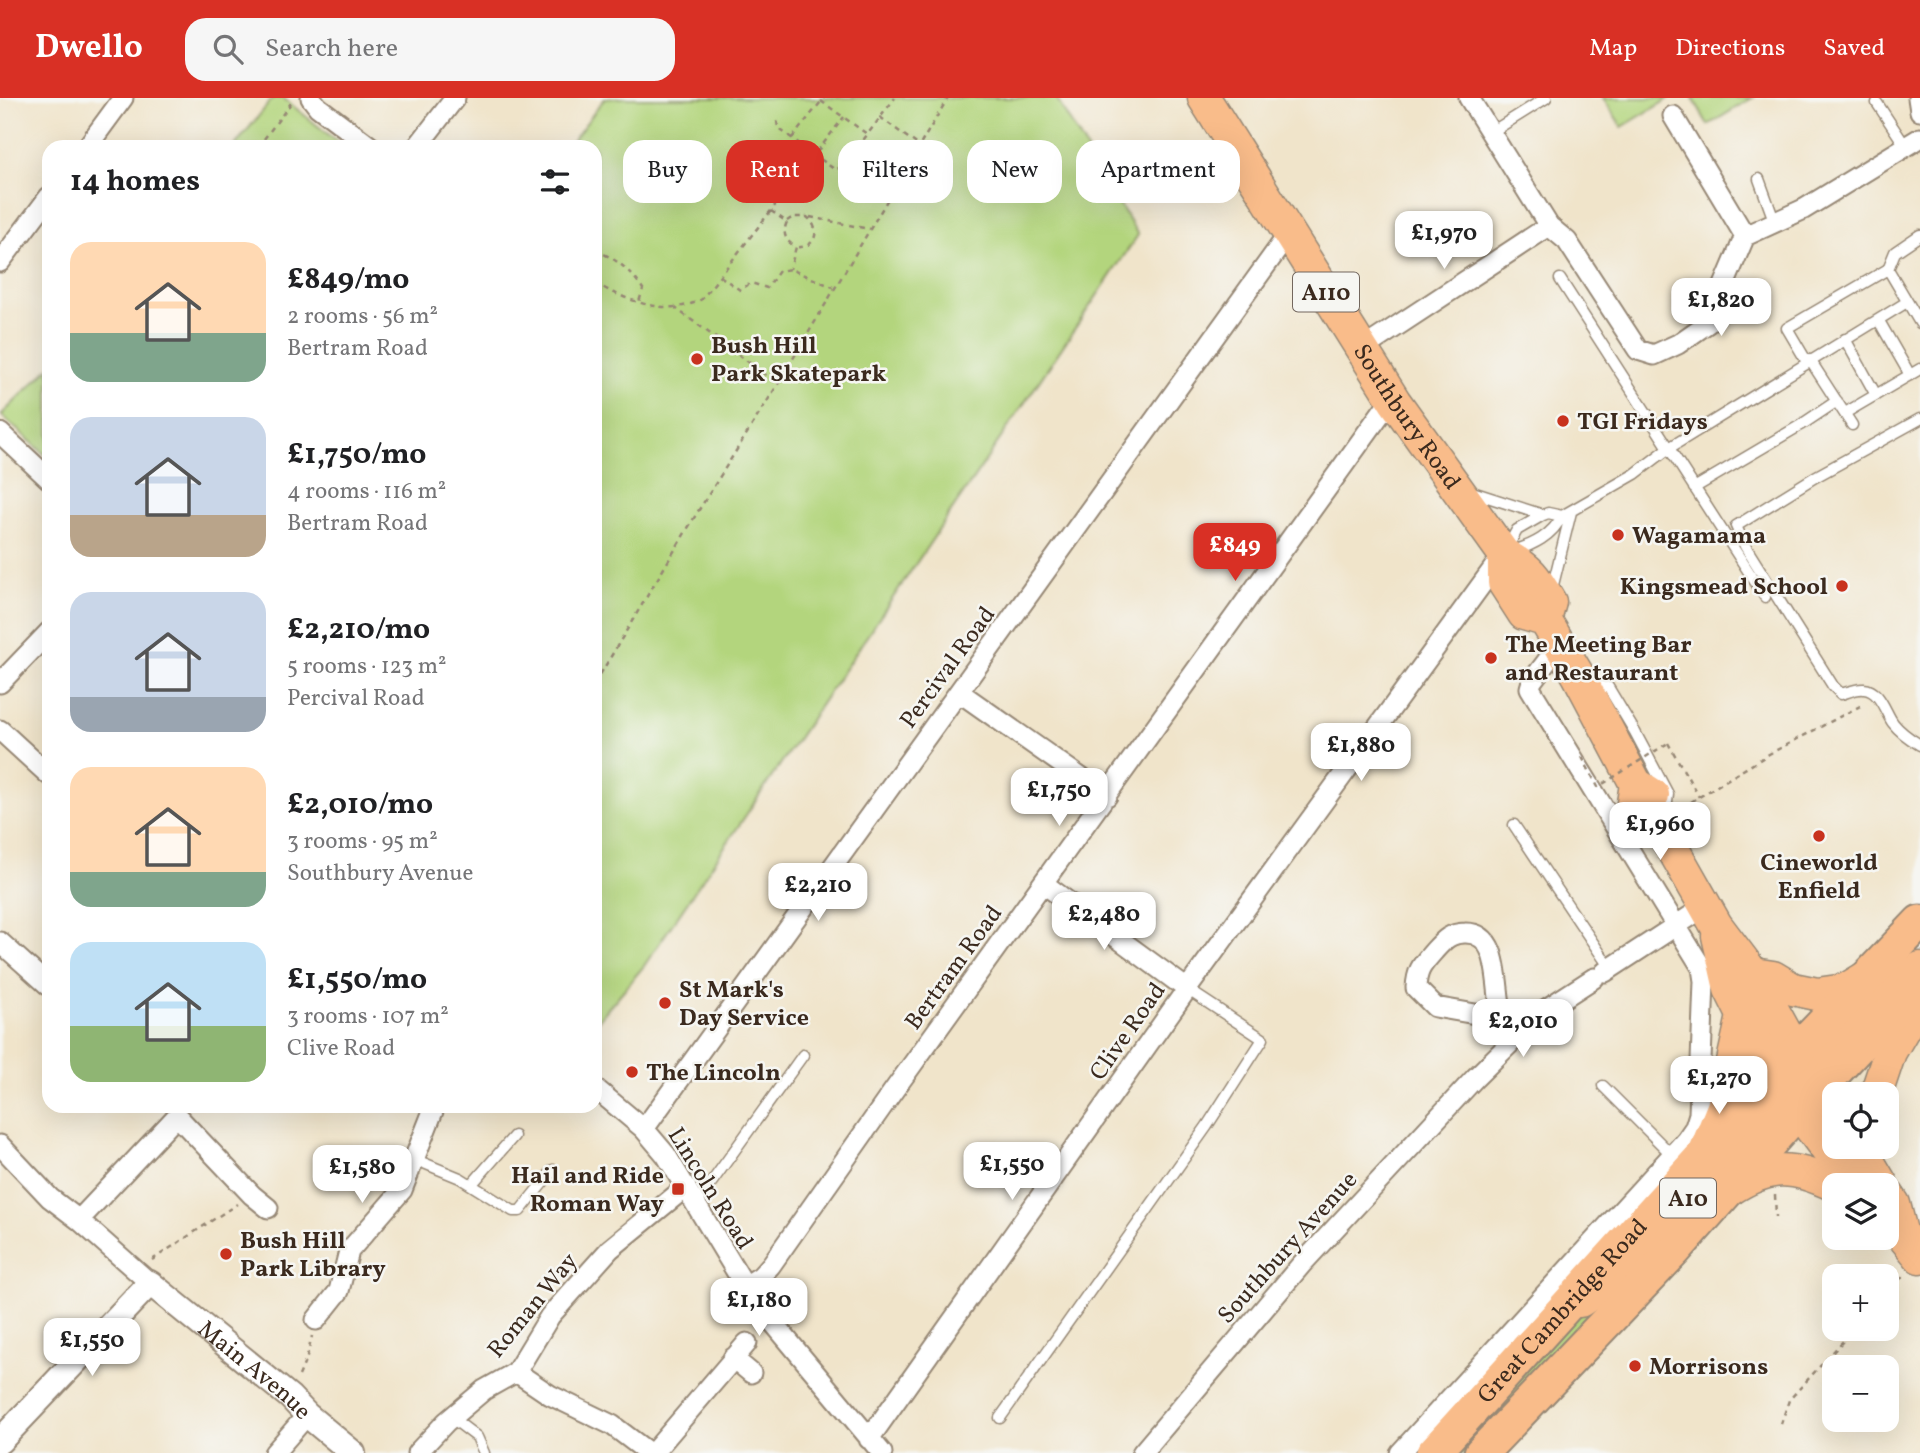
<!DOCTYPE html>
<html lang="en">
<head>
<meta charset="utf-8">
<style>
	:root { --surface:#fff; --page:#f6f6f6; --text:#202124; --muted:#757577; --accent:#d93025 }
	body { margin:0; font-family:Vollkorn,serif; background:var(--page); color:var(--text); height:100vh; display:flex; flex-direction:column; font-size:26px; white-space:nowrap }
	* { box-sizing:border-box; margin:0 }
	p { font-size:23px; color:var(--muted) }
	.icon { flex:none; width:38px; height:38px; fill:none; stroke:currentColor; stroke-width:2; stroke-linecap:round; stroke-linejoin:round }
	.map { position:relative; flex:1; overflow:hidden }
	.panel { position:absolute; left:42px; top:42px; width:560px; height:973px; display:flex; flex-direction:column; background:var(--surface); border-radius:21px; box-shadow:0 7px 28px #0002 }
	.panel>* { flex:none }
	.banner { position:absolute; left:623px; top:42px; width:665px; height:63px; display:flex; gap:14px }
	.tools { position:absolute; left:1822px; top:984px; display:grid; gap:14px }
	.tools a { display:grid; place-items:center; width:77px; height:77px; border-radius:14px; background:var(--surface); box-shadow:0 7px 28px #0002; font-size:35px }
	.price { position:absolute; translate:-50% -60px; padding:0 16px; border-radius:14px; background:#fff; color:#222; font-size:23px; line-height:46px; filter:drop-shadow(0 2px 4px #0008) }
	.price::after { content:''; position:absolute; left:50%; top:42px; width:21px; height:16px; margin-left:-10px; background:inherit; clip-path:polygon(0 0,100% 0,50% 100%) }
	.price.selected { background:var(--accent); color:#fff }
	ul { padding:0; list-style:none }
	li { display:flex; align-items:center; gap:21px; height:175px; padding:0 28px }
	li span { display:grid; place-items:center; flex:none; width:196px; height:140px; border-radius:21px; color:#555 }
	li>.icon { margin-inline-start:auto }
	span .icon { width:84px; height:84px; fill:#fffc; stroke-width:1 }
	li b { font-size:30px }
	h2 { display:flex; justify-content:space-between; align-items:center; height:84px; padding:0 28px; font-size:30px }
	.tag { padding:0 24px; border-radius:21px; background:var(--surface); box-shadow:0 7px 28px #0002; font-size:24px; line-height:63px }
	.tag.selected { background:var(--accent); color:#fff }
	header { display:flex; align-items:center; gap:42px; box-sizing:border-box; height:98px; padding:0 35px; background:var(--accent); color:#fff }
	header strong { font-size:33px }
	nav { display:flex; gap:38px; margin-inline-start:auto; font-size:24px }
	.search { width:490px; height:63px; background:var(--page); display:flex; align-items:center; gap:18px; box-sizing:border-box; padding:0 24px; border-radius:21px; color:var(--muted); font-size:26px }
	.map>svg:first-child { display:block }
	.green { fill:#b3d57d; stroke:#77804e; stroke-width:2 }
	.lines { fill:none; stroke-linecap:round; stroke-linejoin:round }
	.service-casing { stroke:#968774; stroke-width:13 }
	.minor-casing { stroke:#968774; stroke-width:23 }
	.tertiary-casing { stroke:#968774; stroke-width:28 }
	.primary-casing { stroke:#968774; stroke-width:35 }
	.trunk-casing { stroke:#968774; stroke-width:37 }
	.path { stroke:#968774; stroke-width:2.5; stroke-dasharray:5 5; stroke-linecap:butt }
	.service { stroke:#fff; stroke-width:10 }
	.minor { stroke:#fff; stroke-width:19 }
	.tertiary { stroke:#fff; stroke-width:24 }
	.primary { stroke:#f9bc8a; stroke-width:32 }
	.trunk { stroke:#f9bc8a; stroke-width:33 }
	.path-bridge { stroke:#968774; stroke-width:2.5; stroke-dasharray:5 5; stroke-linecap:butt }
	.poi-dot { fill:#c8321e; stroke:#f6f6f2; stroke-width:2.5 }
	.labels { text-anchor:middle; stroke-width:5; stroke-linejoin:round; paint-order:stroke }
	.shield { fill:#f6f6f2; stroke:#73675e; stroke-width:2 }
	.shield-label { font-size:23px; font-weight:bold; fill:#3b2a1e }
	.poi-label { font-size:24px; font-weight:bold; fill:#3b2a1e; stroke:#f6f6f2; text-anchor:start }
	.street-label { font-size:24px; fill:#3b2a1e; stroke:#f6f6f2 }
</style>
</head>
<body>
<header>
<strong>Dwello</strong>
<div class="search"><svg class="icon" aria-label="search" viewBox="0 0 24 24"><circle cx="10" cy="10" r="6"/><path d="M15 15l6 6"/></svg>Search here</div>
<nav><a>Map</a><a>Directions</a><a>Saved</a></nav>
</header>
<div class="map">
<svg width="1920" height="1355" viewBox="0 0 1920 1355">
	<rect width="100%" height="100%" fill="#f6f6f2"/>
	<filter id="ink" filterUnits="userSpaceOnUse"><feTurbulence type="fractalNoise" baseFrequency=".0143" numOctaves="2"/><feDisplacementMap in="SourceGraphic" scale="14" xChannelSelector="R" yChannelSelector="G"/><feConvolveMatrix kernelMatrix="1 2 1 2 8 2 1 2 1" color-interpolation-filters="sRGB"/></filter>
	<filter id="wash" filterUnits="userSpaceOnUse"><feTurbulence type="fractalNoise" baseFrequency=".00686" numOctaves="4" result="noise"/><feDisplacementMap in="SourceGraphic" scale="28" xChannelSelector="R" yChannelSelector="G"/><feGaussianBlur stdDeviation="1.57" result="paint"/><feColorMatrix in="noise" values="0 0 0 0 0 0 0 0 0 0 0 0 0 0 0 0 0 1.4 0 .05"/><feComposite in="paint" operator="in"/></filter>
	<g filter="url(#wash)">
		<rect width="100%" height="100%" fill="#f0e4ca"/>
		<!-- green -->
		<path class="green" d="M273 0H283L344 49H234Z
			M605 0H1056L1138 137 644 868 595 926V49H568Z
			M1603 0H1670L1622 29Z
			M1693 0H1752L1708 27Z
			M49 270V360L1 317Z
			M1747 1044 1470 1355H1449L1558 1237Z"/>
	</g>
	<g filter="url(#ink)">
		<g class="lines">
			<!-- service casing -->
			<g class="service-casing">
				<path id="service" d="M1877 5 1906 49
					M1490 35 1546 0
					M1759 81 1775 125
					M1920 137 1895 154 1888 171 1920 225
					M1560 181 1765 499
					M1879 223 1910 277
					M1845 241 1876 297
					M1810 262 1852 327
					M1807 264 1787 230 1888 171
					M1845 315 1920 271
					M1920 321 1815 379 1736 428 1745 448 1833 588 1841 596C1848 594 1858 590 1864 591 1880 592 1885 614 1893 625 1900 634 1910 641 1920 647
					M1694 390 1801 327 1837 303
					M1469 393 1543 417 1548 415 1562 418
					M1506 452 1517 432 1543 417
					M1513 453C1533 447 1552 438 1562 418L1635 376 1669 350 1907 204
					M1552 491 1571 414
					M1591 582 1608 589 1635 634 1668 696 1665 719
					M1514 727 1610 870
					M1603 988 1672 1057
					M414 1061 460 1080 513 1113H520L553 1072
					M472 1086 514 1038
					M696 1106 803 957
					M452 1320 477 1339 484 1355
					M1000 1320 1207 1028 1263 941 1187 891"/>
			</g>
			<!-- minor casing -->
			<g class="minor-casing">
				<path id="minor" d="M311 0 318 9 371 49
					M1469 0 1549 128 1567 143 1638 252 1654 257 1678 246 1708 225 1745 138 1673 18
					M1918 0 1920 13
					M87 49 123 0
					M417 49 455 0
					M1745 138 1804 111 1920 40
					M0 164 49 99
					M1362 251 1549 128
					M0 335 49 381
					M0 585 49 534
					M959 594 1107 698
					M0 632 49 677
					M1044 786 1187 891
					M0 844 49 888
					M1605 874 1706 808
					M1504 921 1435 909 1416 890C1417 871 1422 867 1434 853 1444 842 1450 835 1465 835 1505 834 1493 900 1504 921 1507 927 1514 932 1519 937
					M595 990 644 1031 666 1057 745 1188 770 1221 882 1355
					M644 1031 1282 145 1291 138
					M0 1047 50 1100 79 1122 150 1185
					M79 1122 177 1018 252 1097 268 1110
					M745 1188 761 1178 771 1167 894 992 1384 311 1395 304
					M316 1222 339 1193 349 1153 402 1092 435 1008
					M733 1260 751 1275
					M516 1274 550 1297 612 1327 649 1355
					M869 1341 1187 891 1503 457
					M274 1355 307 1317
					M417 1355 446 1324 484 1292 516 1274 550 1218 610 1151 686 1089
					M653 1355 747 1245
					M1142 1355 1301 1167 1475 980 1543 913 1594 880
					M1400 1355 1686 1042 1695 1029 1699 1016 1704 883 1702 870 1530 590 1532 583 1560 546"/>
			</g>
			<!-- tertiary casing -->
			<g class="tertiary-casing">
				<g id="tertiary">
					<path id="s1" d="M0 1343 150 1185 290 1299 307 1317 353 1355"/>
				</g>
			</g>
			<!-- primary casing -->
			<g class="primary-casing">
				<g id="primary">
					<path id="s2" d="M1204 0 1395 304 1504 456C1530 471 1535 478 1550 504L1545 522"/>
					<path d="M1504 456V485L1524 516 1545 522 1578 577 1636 686 1653 697"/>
					<path d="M1636 686 1633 705 1645 725 1661 730 1716 827 1753 876 1786 936 1834 1009"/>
					<path d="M1718 838 1730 891 1758 947 1798 1013 1853 1087"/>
					<path d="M1753 876 1773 879 1793 891 1817 896 1845 892 1865 880"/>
					<path d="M1790 981 1800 978 1809 972 1886 894 1920 870"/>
					<path d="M1876 996 1890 954 1920 902"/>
					<path d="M1859 1048 1882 1087"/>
					<path d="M1706 1051 1723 1009 1743 918"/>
					<path d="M1729 1092C1769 1066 1792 1067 1834 1087"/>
					<path d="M1886 1094 1894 1106 1902 1137"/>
					<path d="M1886 1127 1902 1137 1920 1159"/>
					<path d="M1580 1203 1616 1178 1788 995 1803 986 1821 989"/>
				</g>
			</g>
			<!-- trunk casing -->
			<g class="trunk-casing">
				<g id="trunk">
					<path id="s3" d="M1433 1355 1812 937 1920 824"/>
					<path d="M1481 1355 1675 1152 1798 1013 1920 883"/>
				</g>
			</g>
			<!-- path -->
			<path class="path" d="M821 3 867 36
				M880 19 919 48
				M777 23 778 30 834 71 842 70 895 0
				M792 40 824 0
				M258 49 294 1
				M771 113 787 124C782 135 785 143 796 149L790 171
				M810 119 869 131
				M787 123 793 119H807C822 131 816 151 796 149
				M595 152C617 161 630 172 643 191L639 204
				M720 178 740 192 751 185 767 190 779 173 790 171 833 189
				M595 185C625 202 669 220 702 201L844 19
				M674 209 778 286
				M595 585 697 415 778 286 948 0
				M1668 645 1699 699
				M1691 704 1769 656 1864 606
				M1775 1097 1776 1119
				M152 1162 237 1106
				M1886 1196 1905 1176
				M299 1278 307 1259 312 1238
				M1781 1326 1789 1302 1855 1230"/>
			<!-- service -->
			<use href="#service" class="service"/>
			<!-- minor -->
			<use href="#minor" class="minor"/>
			<!-- tertiary -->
			<use href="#tertiary" class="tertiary"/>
			<!-- primary -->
			<use href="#primary" class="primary"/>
			<!-- trunk -->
			<use href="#trunk" class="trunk"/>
			<!-- path-bridge -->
			<path class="path-bridge" d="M1582 659 1598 689 1668 645"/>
		</g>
	</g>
	<!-- markers -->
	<g class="poi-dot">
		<circle cx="697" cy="261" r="7"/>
		<circle cx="1563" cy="323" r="7"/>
		<circle cx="1618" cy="437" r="7"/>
		<circle cx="1842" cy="488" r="7"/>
		<circle cx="1491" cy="560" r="7"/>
		<circle cx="1819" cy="738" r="7"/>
		<circle cx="665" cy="905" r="7"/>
		<circle cx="632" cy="974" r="7"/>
		<rect x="671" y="1084" width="14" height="14" rx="3.5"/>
		<circle cx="226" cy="1156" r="7"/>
		<circle cx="1635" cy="1268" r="7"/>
	</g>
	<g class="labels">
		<!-- shield labels -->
		<g class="shield">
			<rect x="1293" y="174.5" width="66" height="39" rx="5"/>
			<rect x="1660" y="1080.5" width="56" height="39" rx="5"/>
		</g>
		<g class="shield-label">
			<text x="1326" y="202">A110</text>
			<text x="1688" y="1108">A10</text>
		</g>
		<!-- poi labels -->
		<g class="poi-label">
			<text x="711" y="255">Bush Hill<tspan x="711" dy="28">Park Skatepark</tspan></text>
			<text x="1577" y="331">TGI Fridays</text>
			<text x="1632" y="445">Wagamama</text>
			<text x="1828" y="496" text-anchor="end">Kingsmead School</text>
			<text x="1505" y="554">The Meeting Bar<tspan x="1505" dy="28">and Restaurant</tspan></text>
			<text x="1819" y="772" text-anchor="middle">Cineworld<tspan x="1819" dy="28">Enfield</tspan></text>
			<text x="679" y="899">St Mark's<tspan x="679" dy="28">Day Service</tspan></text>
			<text x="646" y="982">The Lincoln</text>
			<text x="664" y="1085" text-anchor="end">Hail and Ride<tspan x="664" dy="28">Roman Way</tspan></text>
			<text x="240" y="1150">Bush Hill<tspan x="240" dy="28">Park Library</tspan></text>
			<text x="1649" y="1276">Morrisons</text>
		</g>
		<!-- street labels -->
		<g class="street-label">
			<text dy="8" stroke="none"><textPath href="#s2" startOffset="378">Southbury Road</textPath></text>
			<text transform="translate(947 569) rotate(-54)" y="8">Percival Road</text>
			<text transform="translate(953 869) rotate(-54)" y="8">Bertram Road</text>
			<text transform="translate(1127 933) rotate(-55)" y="8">Clive Road</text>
			<text transform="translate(711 1090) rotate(58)" y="8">Lincoln Road</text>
			<text transform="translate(1287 1149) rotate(-48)" y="8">Southbury Avenue</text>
			<text transform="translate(532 1207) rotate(-51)" y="8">Roman Way</text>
			<text dy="8" stroke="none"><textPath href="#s3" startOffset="192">Great Cambridge Road</textPath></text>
			<text dy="8" stroke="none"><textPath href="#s1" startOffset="354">Main Avenue</textPath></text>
		</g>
	</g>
</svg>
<div class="tools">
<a><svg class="icon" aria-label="locate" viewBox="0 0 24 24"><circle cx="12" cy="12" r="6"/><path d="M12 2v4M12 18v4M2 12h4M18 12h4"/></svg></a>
<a><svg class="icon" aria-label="layers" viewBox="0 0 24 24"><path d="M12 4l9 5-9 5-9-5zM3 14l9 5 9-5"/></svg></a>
<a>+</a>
<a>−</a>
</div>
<b class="price" style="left:1444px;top:173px">£1,970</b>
<b class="price" style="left:1721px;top:240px">£1,820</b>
<b class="price selected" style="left:1235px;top:485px">£849</b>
<b class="price" style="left:1361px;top:685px">£1,880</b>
<b class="price" style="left:1059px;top:730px">£1,750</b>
<b class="price" style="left:1660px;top:764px">£1,960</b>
<b class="price" style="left:818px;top:825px">£2,210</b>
<b class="price" style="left:1104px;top:854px">£2,480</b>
<b class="price" style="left:1523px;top:961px">£2,010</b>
<b class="price" style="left:1719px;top:1018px">£1,270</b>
<b class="price" style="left:1012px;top:1104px">£1,550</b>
<b class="price" style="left:362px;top:1107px">£1,580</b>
<b class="price" style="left:759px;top:1240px">£1,180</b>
<b class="price" style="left:92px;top:1280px">£1,550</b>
<div class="banner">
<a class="tag">Buy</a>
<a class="tag selected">Rent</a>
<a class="tag">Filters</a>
<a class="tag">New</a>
<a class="tag">Apartment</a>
</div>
<section class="panel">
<h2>14 homes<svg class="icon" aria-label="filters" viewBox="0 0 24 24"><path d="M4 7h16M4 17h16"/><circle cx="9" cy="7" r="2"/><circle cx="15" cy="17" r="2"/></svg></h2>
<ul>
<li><span style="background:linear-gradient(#ffd9b3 65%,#7fa58c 0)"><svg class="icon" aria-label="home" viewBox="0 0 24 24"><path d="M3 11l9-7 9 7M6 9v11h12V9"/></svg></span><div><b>£849/mo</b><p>2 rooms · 56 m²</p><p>Bertram Road</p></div></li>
<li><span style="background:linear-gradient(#c9d6e8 70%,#b9a48a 0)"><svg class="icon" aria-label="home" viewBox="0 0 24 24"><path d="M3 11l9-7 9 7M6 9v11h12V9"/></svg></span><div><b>£1,750/mo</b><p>4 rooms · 116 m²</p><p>Bertram Road</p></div></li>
<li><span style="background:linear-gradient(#c9d6e8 75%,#9aa5b1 0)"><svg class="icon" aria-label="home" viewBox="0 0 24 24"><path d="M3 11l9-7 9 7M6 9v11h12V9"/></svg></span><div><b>£2,210/mo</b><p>5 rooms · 123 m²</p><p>Percival Road</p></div></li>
<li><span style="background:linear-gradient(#ffd9b3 75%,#7fa58c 0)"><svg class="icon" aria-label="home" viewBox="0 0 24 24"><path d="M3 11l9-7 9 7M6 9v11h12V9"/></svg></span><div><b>£2,010/mo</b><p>3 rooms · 95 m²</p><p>Southbury Avenue</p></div></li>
<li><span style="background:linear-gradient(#bfe0f5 60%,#8fb573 0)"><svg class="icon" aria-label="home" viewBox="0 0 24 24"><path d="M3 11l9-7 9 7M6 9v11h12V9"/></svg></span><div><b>£1,550/mo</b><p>3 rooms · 107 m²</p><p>Clive Road</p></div></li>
</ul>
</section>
</div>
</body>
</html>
